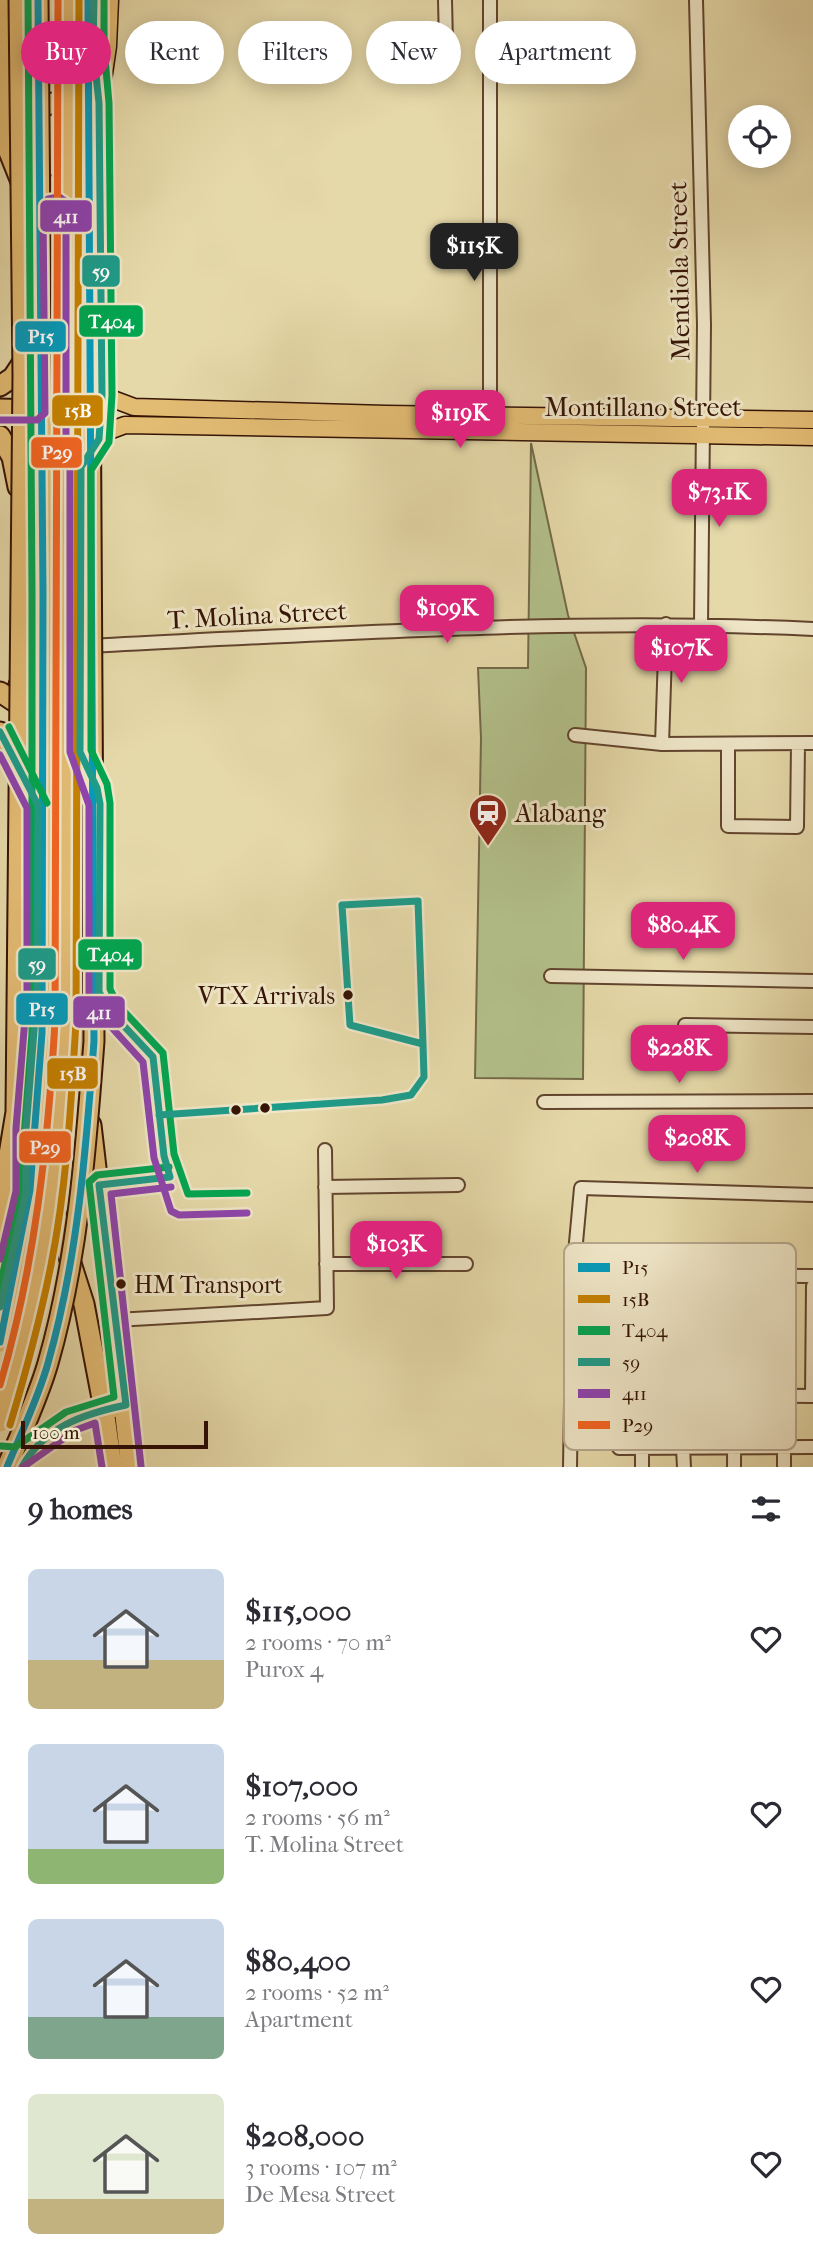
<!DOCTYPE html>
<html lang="en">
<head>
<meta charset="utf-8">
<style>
	:root { --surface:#fff; --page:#f2f2f3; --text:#2b2b33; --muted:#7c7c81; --accent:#db2777 }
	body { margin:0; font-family:"IM FELL French Canon",serif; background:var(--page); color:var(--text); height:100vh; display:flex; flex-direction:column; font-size:26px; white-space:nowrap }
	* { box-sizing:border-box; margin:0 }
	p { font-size:23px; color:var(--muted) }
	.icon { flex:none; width:38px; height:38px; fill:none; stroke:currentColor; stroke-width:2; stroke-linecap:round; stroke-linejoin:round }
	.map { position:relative; height:1467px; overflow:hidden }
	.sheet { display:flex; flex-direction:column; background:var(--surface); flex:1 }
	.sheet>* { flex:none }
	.banner { position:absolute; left:21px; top:21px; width:772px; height:63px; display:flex; gap:14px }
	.controls { position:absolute; left:728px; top:105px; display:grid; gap:14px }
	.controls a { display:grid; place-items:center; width:63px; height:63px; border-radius:50%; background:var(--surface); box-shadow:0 4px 18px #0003; font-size:35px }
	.scale { position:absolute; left:21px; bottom:18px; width:187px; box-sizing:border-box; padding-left:7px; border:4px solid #351305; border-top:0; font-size:19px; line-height:24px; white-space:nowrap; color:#351305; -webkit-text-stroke:5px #efe6c7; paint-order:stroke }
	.price { position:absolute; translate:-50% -60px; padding:0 16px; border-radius:14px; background:var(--accent); color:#fff; font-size:23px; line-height:46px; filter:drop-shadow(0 2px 4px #0008) }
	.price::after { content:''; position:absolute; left:50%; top:42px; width:21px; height:16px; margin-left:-10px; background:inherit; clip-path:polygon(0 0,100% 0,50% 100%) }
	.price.on { background:#222; color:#fff }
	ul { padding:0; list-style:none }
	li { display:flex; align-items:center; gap:21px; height:175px; padding:0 28px }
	li span { display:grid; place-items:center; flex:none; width:196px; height:140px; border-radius:10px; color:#555 }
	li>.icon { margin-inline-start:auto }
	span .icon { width:84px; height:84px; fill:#fffc; stroke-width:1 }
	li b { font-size:30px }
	h2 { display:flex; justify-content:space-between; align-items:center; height:84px; padding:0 28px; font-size:30px }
	.chip { padding:0 24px; border-radius:32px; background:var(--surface); box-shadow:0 4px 18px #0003; font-size:24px; line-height:63px }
	.chip.on { background:var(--accent); color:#fff }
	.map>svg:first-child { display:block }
	.green { fill:#b3c08a; stroke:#746a48; stroke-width:2 }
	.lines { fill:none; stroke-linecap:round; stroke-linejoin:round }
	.minor-casing { stroke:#61442e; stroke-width:16 }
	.major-casing { stroke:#351305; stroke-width:19 }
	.highway-casing { stroke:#351305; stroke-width:23 }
	.minor { stroke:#efe6c7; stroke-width:12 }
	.major { stroke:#e3bc74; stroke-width:16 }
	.highway { stroke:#e3bc74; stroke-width:19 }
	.highway-bridge-casing { stroke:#351305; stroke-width:23; stroke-linecap:butt }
	.highway-bridge { stroke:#e3bc74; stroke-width:19 }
	.bus-1-casing { stroke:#efe6c7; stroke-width:12 }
	.bus-2-casing { stroke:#efe6c7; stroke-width:12 }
	.bus-3-casing { stroke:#efe6c7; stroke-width:12 }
	.bus-4-casing { stroke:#efe6c7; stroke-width:12 }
	.bus-5-casing { stroke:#efe6c7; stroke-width:12 }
	.bus-6-casing { stroke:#efe6c7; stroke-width:12 }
	.bus-1 { stroke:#059aba; stroke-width:7 }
	.bus-2 { stroke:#c68101; stroke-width:7 }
	.bus-3 { stroke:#00a651; stroke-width:7 }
	.bus-4 { stroke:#1e9c8a; stroke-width:7 }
	.bus-5 { stroke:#8e44ad; stroke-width:7 }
	.bus-6 { stroke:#f26522; stroke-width:7 }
	.bus-dot { fill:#351305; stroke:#efe6c7; stroke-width:2.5 }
	.labels { text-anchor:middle; stroke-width:6; stroke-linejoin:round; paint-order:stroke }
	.bus-label { font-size:24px; fill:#351305; stroke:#efe6c7; text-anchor:end }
	.street-label { font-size:26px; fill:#351305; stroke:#efe6c7 }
	.poi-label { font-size:26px; fill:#351305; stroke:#efe6c7; text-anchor:start }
	.key { fill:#efe6c7; stroke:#b7a78d; stroke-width:2 }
	.key-label { font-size:19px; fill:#351305 }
	.line-badge { stroke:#efe6c7; stroke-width:2.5 }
	.badge-label { font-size:19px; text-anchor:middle; font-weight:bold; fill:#fff }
</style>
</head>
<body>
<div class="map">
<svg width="813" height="1467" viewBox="0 0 813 1467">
	<rect width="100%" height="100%" fill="#e6d9a9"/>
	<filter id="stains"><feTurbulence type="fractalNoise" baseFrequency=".00286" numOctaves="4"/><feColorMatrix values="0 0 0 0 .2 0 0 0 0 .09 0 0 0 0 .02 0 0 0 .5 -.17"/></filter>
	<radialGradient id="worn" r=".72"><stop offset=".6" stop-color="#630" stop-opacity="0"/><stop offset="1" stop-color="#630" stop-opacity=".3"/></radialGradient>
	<!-- green -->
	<path class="green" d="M531 443 568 615 586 668 583 1079 475 1078 481 738 478 668H528Z"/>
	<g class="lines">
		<!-- minor casing -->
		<g class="minor-casing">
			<path id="minor" d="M445 0 446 43
				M696 0 704 325 701 625
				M490 414V0
				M85 646C328 634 570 618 813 629
				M575 735 662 744 813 743
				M662 744 666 624
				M728 744V826L797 827 798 744
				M551 976 813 981
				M685 1025 813 1027
				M544 1102 813 1101
				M325 1187 458 1185
				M326 1264H466
				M573 1275 813 1276
				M655 1275V1396
				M116 1320 327 1308 325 1150
				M571 1394 813 1396
				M812 1396 813 1286
				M619 1448 813 1447
				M683 1448 684 1467
				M570 1467 573 1275 581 1188 813 1195
				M642 1467V1448
				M734 1467 735 1275
				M784 1467V1448"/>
		</g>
		<!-- major casing -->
		<g class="major-casing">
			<path id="major" d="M102 87 108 46 110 0
				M102 395 134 407 386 414 813 420
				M99 439 109 431 125 425 813 437"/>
		</g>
		<!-- highway casing -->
		<g class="highway-casing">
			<path id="highway" d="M4 0 9 152 21 182
				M30 120C46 95 73 101 99 103
				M35 203 39 192C51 182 64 184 75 195L77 207 76 321
				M0 386 13 377 27 356
				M0 409 35 410
				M0 436 12 457 18 487
				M0 692 15 702 19 699V685
				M0 732 38 805
				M86 1081 80 1030V514L81 467 99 439 102 395 99 103 96 71
				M41 1116 49 1194 84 1304 104 1409 112 1467
				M91 1125 131 1467
				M0 1240 28 1112
				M0 1456 18 1458 71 1421 115 1407"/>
		</g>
		<!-- minor -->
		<use href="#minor" class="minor"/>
		<!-- major -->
		<use href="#major" class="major"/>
		<!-- highway -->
		<use href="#highway" class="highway"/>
		<!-- highway-bridge casing -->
		<g class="highway-bridge-casing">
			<path id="highway-bridge" d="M0 1209 16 1112 23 375 19 0
				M0 1342 30 1190 42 1033 43 592 38 0
				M0 1422C73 1206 67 999 68 776 70 517 64 259 69 0
				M7 1467C21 1433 38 1398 48 1363 78 1259 86 1148 94 1041L88 0"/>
		</g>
		<!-- highway-bridge -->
		<use href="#highway-bridge" class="highway-bridge"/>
		<!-- bus-1 casing -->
		<g class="bus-1-casing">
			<path id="bus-1" d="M0 1342 30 1190 42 1033 43 592 38 0
				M7 1467C21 1433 38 1399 48 1363 78 1258 86 1149 94 1041L88 0"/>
		</g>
		<!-- bus-2 casing -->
		<g class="bus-2-casing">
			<path id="bus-2" d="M10 1425C26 1372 40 1320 51 1265 67 1185 71 1103 76 1022L79 0"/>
		</g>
		<!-- bus-3 casing -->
		<g class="bus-3-casing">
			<path id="bus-3" d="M104 0V47L109 103 112 395 109 442 91 470V750L107 784 110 803V989L118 1005 163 1053 174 1154 188 1194 247 1193
				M9 727 47 803
				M0 1288 20 1189 32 1033V592L28 0
				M1 1446 15 1447 66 1412 114 1397 89 1182 97 1175 169 1167"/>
		</g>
		<!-- bus-4 casing -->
		<g class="bus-4-casing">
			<path id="bus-4" d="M0 732 38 805 37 994 26 1129V1192L0 1307
				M418 901 423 1044 350 1025 342 905Z
				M159 1115 382 1100 411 1095 424 1077 423 1044
				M22 1467C44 1427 83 1414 126 1405L99 1185 170 1177 164 1156 153 1057 110 1011 99 992 100 804 97 788 80 752 81 467 99 439 102 395 99 103 93 47 94 0"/>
		</g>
		<!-- bus-5 casing -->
		<g class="bus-5-casing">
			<path id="bus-5" d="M0 420H37L45 413 43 213 48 199 59 197 65 201 66 208V440L70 468V752L89 805V994L102 1017 143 1062 154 1158 171 1211 179 1215 247 1213
				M0 755 27 808V994L16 1128V1191L0 1259
				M141 1466 111 1194 171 1187
				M23 1467 76 1430 95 1423 102 1467"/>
		</g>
		<!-- bus-6 casing -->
		<g class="bus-6-casing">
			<path id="bus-6" d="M0 1385C35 1266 48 1145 55 1021L58 0"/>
		</g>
		<!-- bus-1 -->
		<use href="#bus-1" class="bus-1"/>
		<!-- bus-2 -->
		<use href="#bus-2" class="bus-2"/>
		<!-- bus-3 -->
		<use href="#bus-3" class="bus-3"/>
		<!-- bus-4 -->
		<use href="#bus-4" class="bus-4"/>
		<!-- bus-5 -->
		<use href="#bus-5" class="bus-5"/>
		<!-- bus-6 -->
		<use href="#bus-6" class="bus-6"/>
	</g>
	<!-- icons -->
	<defs>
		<g id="station-pin" transform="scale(2.0125)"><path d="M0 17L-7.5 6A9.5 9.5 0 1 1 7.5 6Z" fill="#8f2418" stroke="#efe6c7"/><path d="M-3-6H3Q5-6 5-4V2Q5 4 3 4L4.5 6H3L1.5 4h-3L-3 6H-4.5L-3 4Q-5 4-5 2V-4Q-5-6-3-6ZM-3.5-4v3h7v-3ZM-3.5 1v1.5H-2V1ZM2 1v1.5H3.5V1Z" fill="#fff"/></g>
	</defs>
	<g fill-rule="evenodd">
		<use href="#station-pin" x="488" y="813"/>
	</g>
	<!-- markers -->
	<g class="bus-dot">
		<circle cx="348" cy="995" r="6"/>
		<circle cx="265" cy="1108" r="6"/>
		<circle cx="236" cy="1110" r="6"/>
		<circle cx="121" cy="1284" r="6"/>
	</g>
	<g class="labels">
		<!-- bus labels -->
		<g class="bus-label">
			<text x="335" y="1004">VTX Arrivals</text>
			<text x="134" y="1293" text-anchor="start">HM Transport</text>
		</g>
		<!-- street labels -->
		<g class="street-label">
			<text transform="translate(679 271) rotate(-91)" y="9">Mendiola Street</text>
			<text x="643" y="416">Montillano Street</text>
			<text transform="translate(257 615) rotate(-3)" y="9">T. Molina Street</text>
		</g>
		<!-- poi labels -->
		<g class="poi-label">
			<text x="515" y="822">Alabang</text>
		</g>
	</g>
	<!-- legend -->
	<rect x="564" y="1243" width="232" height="207" rx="10" class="key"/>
	<rect x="578" y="1263" width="32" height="9" fill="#059aba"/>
	<rect x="578" y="1295" width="32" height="8" fill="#c68101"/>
	<rect x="578" y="1326" width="32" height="9" fill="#00a651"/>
	<rect x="578" y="1358" width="32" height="8" fill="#1e9c8a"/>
	<rect x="578" y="1389" width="32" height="9" fill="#8e44ad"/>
	<rect x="578" y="1421" width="32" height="8" fill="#f26522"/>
	<g class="key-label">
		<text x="622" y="1274">P15</text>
		<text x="622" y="1306">15B</text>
		<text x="622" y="1337">T404</text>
		<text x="622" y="1369">59</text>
		<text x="622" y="1400">411</text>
		<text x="622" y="1432">P29</text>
	</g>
	<g class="line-badge">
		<rect x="39" y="199" width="54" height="34" rx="7" fill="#8e44ad"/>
		<rect x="81" y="254" width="40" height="34" rx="7" fill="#1e9c8a"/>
		<rect x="78" y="304" width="66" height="34" rx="7" fill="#00a651"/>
		<rect x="14" y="320" width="53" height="33" rx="7" fill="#059aba"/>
		<rect x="51" y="394" width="53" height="33" rx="7" fill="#c68101"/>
		<rect x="30" y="436" width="53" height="33" rx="7" fill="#f26522"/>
		<rect x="77" y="938" width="66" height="33" rx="7" fill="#00a651"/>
		<rect x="17" y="947" width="40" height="34" rx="7" fill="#1e9c8a"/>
		<rect x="15" y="992" width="54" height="34" rx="7" fill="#059aba"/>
		<rect x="72" y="995" width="54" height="34" rx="7" fill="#8e44ad"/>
		<rect x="46" y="1057" width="53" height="33" rx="7" fill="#c68101"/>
		<rect x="18" y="1130" width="54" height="34" rx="7" fill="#f26522"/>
	</g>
	<g class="badge-label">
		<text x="66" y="223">411</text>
		<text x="101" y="278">59</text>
		<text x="111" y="328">T404</text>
		<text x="41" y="343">P15</text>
		<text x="78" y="417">15B</text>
		<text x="57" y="459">P29</text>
		<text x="110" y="961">T404</text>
		<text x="37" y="971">59</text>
		<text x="42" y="1016">P15</text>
		<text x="99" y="1019">411</text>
		<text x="73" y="1080">15B</text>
		<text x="45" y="1154">P29</text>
	</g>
	<rect width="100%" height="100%" filter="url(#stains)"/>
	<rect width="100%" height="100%" fill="url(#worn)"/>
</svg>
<div class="controls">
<a><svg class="icon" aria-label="locate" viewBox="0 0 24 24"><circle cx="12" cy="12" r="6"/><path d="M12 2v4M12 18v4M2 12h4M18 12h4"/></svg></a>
</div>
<div class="scale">100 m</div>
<b class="price on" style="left:474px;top:283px">$115K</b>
<b class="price" style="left:460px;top:450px">$119K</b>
<b class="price" style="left:719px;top:529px">$73.1K</b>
<b class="price" style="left:447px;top:645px">$109K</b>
<b class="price" style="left:681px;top:685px">$107K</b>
<b class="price" style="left:683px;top:962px">$80.4K</b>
<b class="price" style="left:679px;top:1085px">$228K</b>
<b class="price" style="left:697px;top:1175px">$208K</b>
<b class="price" style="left:396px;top:1281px">$103K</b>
<div class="banner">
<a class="chip on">Buy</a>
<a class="chip">Rent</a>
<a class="chip">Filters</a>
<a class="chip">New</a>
<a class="chip">Apartment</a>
</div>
</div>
<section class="sheet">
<h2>9 homes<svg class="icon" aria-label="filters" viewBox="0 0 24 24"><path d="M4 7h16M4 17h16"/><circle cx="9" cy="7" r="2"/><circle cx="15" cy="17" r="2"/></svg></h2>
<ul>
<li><span style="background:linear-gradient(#c9d6e8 65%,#c2b280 0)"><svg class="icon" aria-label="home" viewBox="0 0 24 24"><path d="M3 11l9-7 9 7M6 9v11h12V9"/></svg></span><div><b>$115,000</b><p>2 rooms · 70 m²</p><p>Purox 4</p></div><svg class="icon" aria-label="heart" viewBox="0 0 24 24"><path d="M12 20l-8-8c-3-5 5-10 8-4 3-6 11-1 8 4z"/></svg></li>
<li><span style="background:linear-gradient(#c9d6e8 75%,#8fb573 0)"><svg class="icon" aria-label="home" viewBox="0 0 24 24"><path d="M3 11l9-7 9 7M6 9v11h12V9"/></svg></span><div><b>$107,000</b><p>2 rooms · 56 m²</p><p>T. Molina Street</p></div><svg class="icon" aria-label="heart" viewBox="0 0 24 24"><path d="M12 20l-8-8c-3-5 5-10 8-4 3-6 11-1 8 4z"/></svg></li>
<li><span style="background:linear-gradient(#c9d6e8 70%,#7fa58c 0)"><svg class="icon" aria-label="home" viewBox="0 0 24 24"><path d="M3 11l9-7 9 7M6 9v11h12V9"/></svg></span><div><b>$80,400</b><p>2 rooms · 52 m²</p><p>Apartment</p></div><svg class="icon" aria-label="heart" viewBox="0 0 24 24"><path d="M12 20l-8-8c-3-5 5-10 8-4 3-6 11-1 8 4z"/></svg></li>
<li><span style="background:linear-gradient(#dfe7d0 75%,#c2b280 0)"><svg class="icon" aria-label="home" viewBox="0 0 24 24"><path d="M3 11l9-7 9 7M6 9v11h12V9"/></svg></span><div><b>$208,000</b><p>3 rooms · 107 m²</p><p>De Mesa Street</p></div><svg class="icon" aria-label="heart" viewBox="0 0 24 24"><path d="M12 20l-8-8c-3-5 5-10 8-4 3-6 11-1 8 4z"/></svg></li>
</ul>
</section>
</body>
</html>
